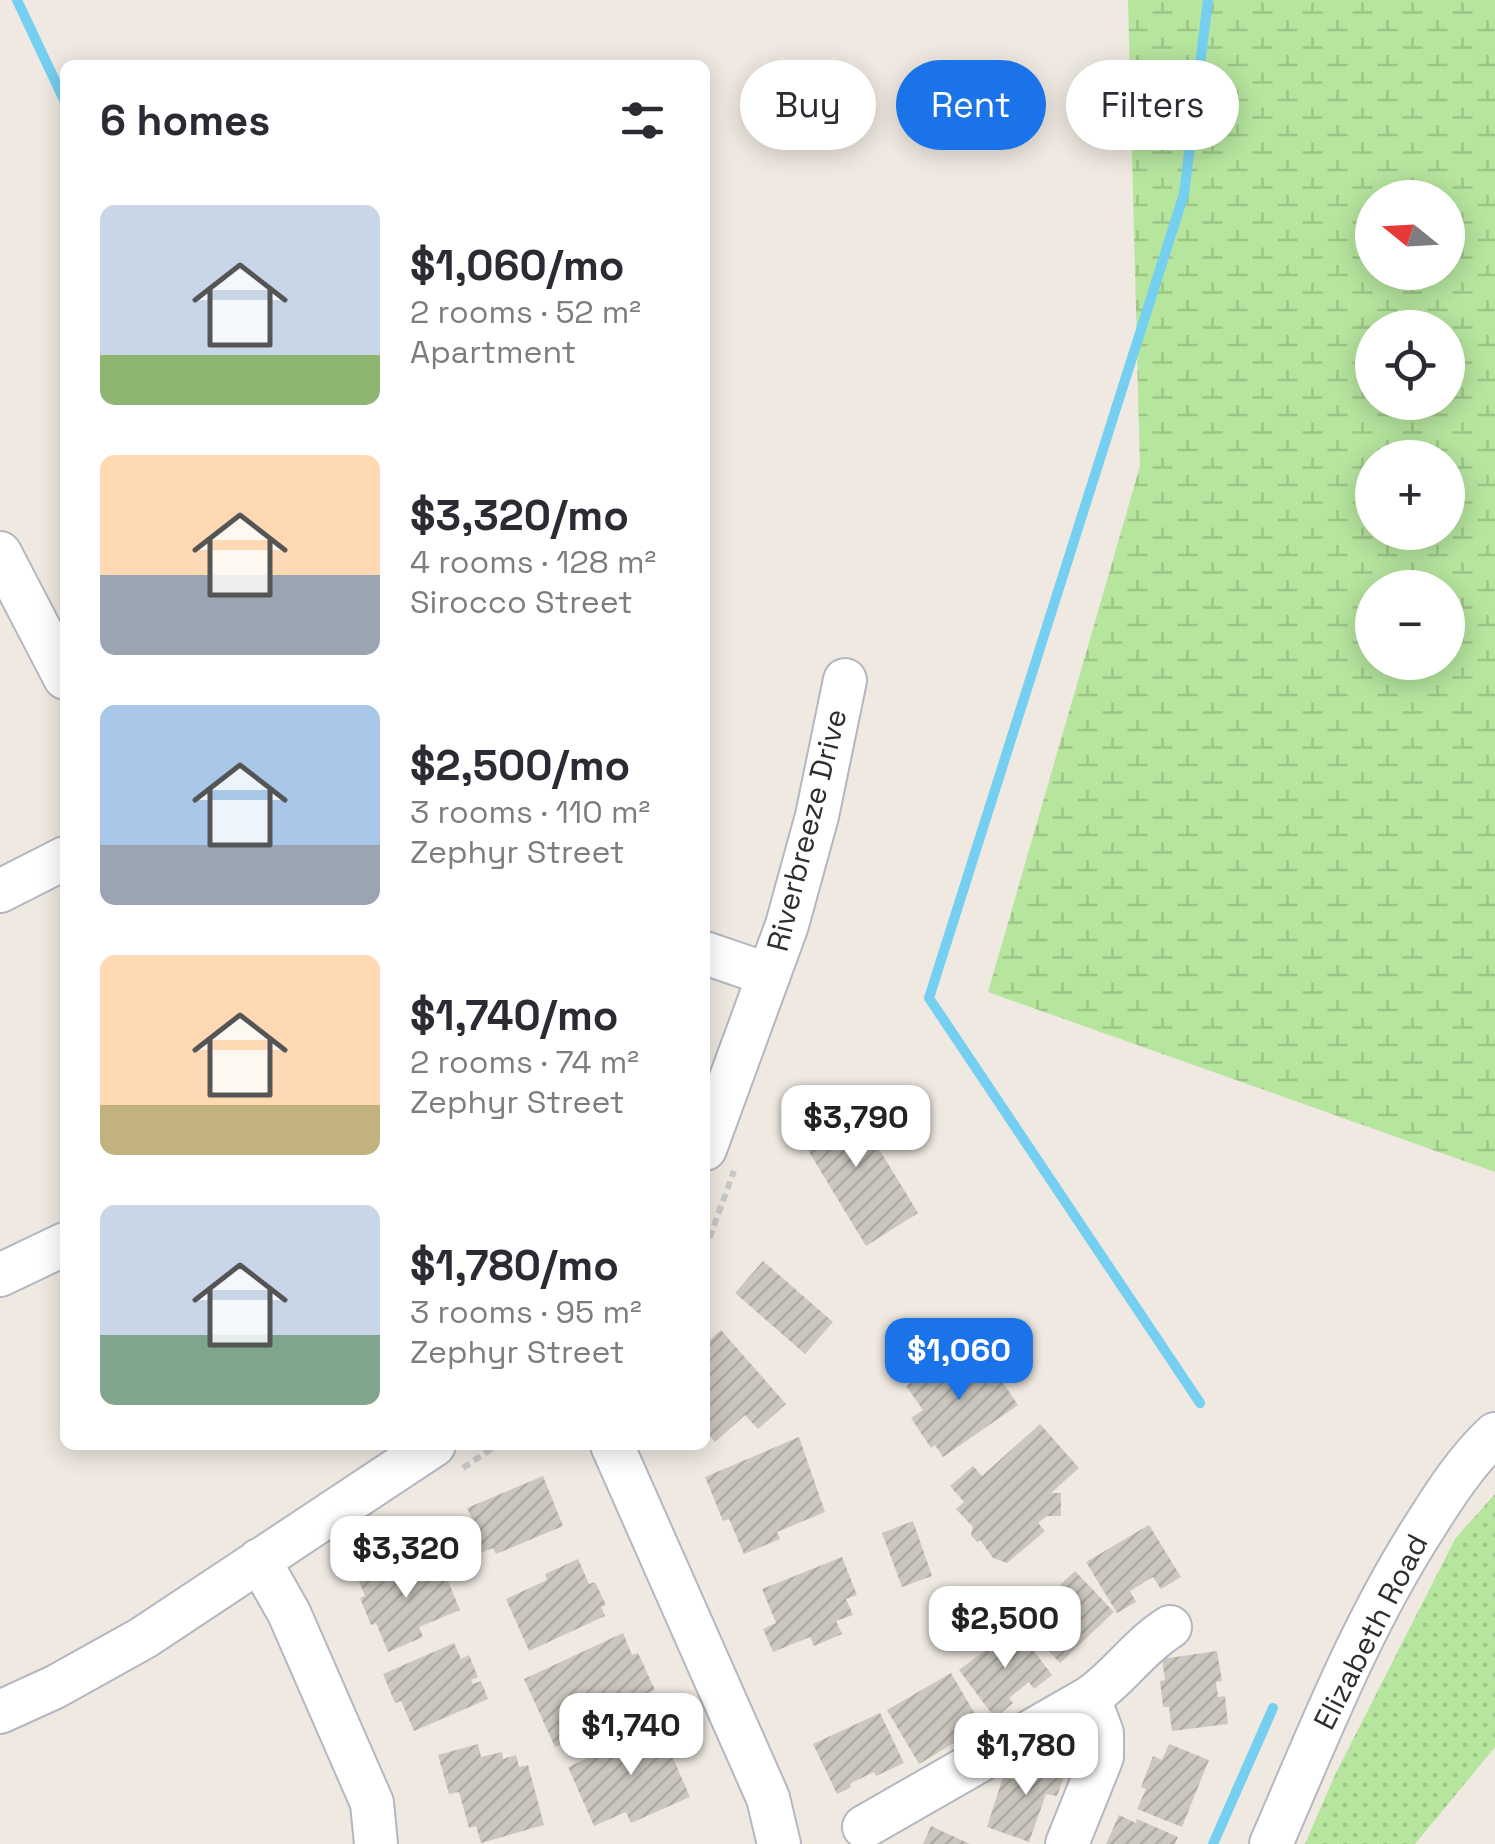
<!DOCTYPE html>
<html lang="en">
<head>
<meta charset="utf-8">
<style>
	:root { --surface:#fff; --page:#f7f7f7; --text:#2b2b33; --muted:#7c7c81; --accent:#1a73e8 }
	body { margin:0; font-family:"Space Grotesk",sans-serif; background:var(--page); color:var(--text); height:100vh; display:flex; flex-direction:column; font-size:38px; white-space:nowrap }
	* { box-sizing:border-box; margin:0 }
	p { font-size:32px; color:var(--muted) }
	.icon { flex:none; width:55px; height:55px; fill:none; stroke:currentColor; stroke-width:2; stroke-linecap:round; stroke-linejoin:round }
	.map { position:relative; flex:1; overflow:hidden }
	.drawer { position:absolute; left:60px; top:60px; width:650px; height:1390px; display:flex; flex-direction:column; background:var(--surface); border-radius:15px; box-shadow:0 5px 25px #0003 }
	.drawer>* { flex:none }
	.hud { position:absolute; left:740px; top:60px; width:605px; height:90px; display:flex; gap:20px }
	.needle { width:65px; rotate:288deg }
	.buttons { position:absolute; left:1355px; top:180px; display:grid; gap:20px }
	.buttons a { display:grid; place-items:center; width:110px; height:110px; border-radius:50%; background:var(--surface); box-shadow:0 5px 25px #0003; font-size:50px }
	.price { position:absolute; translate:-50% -85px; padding:0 22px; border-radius:20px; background:#fff; color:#222; font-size:32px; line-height:65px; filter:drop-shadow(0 2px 5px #0008) }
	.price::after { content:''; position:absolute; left:50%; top:60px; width:30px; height:22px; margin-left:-15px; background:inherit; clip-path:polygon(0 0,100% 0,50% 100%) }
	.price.active { background:var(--accent); color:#fff }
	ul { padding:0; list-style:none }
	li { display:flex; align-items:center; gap:30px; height:250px; padding:0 40px }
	li span { display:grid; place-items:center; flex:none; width:280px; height:200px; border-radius:15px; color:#555 }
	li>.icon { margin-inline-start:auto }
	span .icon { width:120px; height:120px; fill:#fffc; stroke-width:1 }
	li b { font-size:42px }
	h2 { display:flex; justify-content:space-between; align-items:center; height:120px; padding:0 40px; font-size:42px }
	.chip { padding:0 35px; border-radius:45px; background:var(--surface); box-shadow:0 5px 25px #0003; font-size:35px; line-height:90px }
	.chip.active { background:var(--accent); color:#fff }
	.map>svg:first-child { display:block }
	.wetland { fill:url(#wetland-marsh); fill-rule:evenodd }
	.park { fill:url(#park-dots) }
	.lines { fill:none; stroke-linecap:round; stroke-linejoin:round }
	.stream { stroke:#75cff0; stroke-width:10 }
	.building { fill:url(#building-hatch) }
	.minor-casing { stroke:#b4b7c1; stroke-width:46 }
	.path { stroke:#c9c9c9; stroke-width:6; stroke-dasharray:8 5; stroke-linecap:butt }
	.minor { stroke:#fff; stroke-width:42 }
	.labels { text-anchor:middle; stroke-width:9; stroke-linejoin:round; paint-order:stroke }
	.street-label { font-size:30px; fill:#2e2e2e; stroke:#fff }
</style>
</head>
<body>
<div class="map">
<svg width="1495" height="1844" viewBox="0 0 1495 1844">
	<defs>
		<pattern id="wetland-marsh" width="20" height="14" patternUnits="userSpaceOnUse" patternTransform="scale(2.5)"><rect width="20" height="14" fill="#b6e59e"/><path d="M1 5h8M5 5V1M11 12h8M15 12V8" fill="none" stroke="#9dc588"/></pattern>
		<pattern id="park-dots" width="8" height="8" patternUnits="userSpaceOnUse" patternTransform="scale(2.5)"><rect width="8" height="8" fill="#b6e59e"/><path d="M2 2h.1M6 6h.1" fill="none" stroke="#9dc588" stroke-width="1.8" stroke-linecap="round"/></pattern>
		<pattern id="building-hatch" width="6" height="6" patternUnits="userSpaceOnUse" patternTransform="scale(2.5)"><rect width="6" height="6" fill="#cbc7bf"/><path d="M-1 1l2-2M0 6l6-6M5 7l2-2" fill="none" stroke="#afaba4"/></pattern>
	</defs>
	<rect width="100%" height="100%" fill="#efe9e1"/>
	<!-- wetland -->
	<path class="wetland" d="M1128 0H1495V1172L988 992 1140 466ZM1372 198H1448V272H1372ZM1372 328H1448V402H1372ZM1372 458H1448V532H1372ZM1372 588H1448V662H1372Z"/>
	<!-- park -->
	<path class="park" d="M1495 1494V1747L1415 1844H1305L1335 1775 1455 1539Z"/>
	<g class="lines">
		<!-- stream -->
		<path class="stream" d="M17 0 65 102
			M1200 1403 929 998 1184 194 1208 0
			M1213 1844 1273 1708"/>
	</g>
	<!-- building -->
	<path class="building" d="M846 1095 918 1213 866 1246 794 1127Z
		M763 1261 833 1322 805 1354 735 1293Z
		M721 1330 786 1404 758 1429 745 1415 715 1442 705 1431V1344Z
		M984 1355 1018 1405 943 1457 935 1445 931 1448 911 1418 923 1410 906 1386 918 1378 922 1383 930 1378 926 1373 940 1364 949 1377 946 1369 960 1359 966 1368Z
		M1040 1424 1079 1468 1051 1493H1061V1516H1047L1038 1523 1045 1531 1007 1563 993 1558 980 1540 977 1542 971 1535 973 1527 956 1509 964 1502 950 1486 973 1466 982 1476Z
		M799 1437 825 1512 777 1532 780 1539 744 1554 729 1519 723 1521 705 1477Z
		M543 1476 563 1526 496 1554 493 1548 470 1557 456 1524 472 1518 467 1508Z
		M913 1521 932 1576 902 1587 882 1533Z
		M1149 1525 1181 1577 1161 1589 1153 1577 1130 1591 1136 1602 1117 1613 1086 1562Z
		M413 1556 420 1573 441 1564 460 1610 419 1627 423 1637 388 1652 376 1623 371 1625 360 1598 365 1596 358 1579Z
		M842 1557 857 1595 846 1599 853 1615 836 1621 842 1634 814 1646 810 1637 773 1652 763 1629 776 1623 762 1589Z
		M578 1559 589 1584 595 1582 606 1605 601 1607 605 1616 529 1651 506 1599 547 1580 545 1574Z
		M1075 1571 1114 1612 1060 1663 1021 1622Z
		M1016 1627 1052 1675 1034 1689 1029 1682 1009 1698 1013 1703 995 1718 959 1670Z
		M623 1633 632 1655 638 1653 655 1690 646 1694 650 1703 555 1747 524 1679Z
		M454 1643 461 1659 469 1655 478 1677 471 1680 473 1684 481 1681 488 1699 414 1731 401 1701 395 1703 383 1674Z
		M1217 1651 1222 1681 1216 1682 1218 1697 1225 1696 1228 1724 1172 1731 1169 1707H1163L1160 1681 1165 1680 1162 1659Z
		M951 1673 982 1726 919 1764 887 1710Z
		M880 1713 904 1763 876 1776 874 1772 851 1783 850 1788 837 1794 813 1744Z
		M667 1723 677 1746 669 1749 690 1797 631 1823 626 1812 594 1826 568 1767Z
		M478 1744 481 1757 502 1752 503 1759 516 1755 519 1767 528 1765 544 1825 481 1843 476 1826 469 1828 459 1792 449 1794 438 1755Z
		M1169 1744 1209 1760 1182 1827 1137 1809 1146 1789 1141 1787 1153 1756 1162 1760Z
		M1032 1755 1068 1766 1057 1796 1046 1794 1029 1842 987 1827 1003 1777 1023 1781Z
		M1119 1815 1136 1823 1137 1819 1178 1837 1175 1844H1106Z
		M931 1826 970 1844H923Z"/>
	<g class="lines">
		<!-- minor casing -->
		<g class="minor-casing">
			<path id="minor" d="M0 553 65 678
				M0 891 65 858
				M705 953 769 975
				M705 1149 787 925 817 816 845 680
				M0 1275 65 1244
				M612 1445 768 1798 779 1844
				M259 1560 289 1613 372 1803 376 1844
				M0 1712 55 1687 143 1638 434 1445
				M864 1827 1089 1698C1119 1678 1138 1647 1170 1627
				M1067 1844 1102 1757V1733L1089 1698
				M1271 1844C1318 1736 1361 1625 1425 1526 1445 1494 1467 1460 1495 1434"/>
		</g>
		<!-- path -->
		<path class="path" d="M705 1250 734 1171
			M463 1468 497 1445"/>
		<!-- minor -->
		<use href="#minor" class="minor"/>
	</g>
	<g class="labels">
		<!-- street labels -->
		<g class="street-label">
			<text transform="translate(807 830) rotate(-76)" y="10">Riverbreeze Drive</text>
			<text transform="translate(1371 1632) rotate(-63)" y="10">Elizabeth Road</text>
		</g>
	</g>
</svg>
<div class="buttons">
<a><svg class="needle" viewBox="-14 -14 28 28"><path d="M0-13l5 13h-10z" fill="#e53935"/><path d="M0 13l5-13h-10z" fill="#7c7c81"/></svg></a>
<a><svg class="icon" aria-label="locate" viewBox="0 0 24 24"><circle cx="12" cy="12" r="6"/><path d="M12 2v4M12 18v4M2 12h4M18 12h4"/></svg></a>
<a>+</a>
<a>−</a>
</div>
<b class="price" style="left:856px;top:1170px">$3,790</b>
<b class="price active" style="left:959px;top:1403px">$1,060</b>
<b class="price" style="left:406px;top:1601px">$3,320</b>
<b class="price" style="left:1005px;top:1671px">$2,500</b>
<b class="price" style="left:631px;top:1778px">$1,740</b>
<b class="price" style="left:1026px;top:1798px">$1,780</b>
<div class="hud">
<a class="chip">Buy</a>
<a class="chip active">Rent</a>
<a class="chip">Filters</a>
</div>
<section class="drawer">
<h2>6 homes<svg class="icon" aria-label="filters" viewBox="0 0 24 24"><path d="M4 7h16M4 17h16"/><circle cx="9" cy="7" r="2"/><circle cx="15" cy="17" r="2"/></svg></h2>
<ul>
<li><span style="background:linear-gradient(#c9d6e8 75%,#8fb573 0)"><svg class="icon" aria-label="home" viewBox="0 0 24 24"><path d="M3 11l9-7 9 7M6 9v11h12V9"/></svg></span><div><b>$1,060/mo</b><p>2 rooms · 52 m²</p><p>Apartment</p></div></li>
<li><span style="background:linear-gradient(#ffd9b3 60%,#9aa5b1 0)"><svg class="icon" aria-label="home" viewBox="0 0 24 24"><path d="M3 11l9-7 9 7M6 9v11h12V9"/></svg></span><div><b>$3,320/mo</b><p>4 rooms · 128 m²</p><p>Sirocco Street</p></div></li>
<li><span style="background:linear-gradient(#a9c7e8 70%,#9aa5b1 0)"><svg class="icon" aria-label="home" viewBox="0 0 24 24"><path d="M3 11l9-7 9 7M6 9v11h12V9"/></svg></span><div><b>$2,500/mo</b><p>3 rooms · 110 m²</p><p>Zephyr Street</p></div></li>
<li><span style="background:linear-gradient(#ffd9b3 75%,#c2b280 0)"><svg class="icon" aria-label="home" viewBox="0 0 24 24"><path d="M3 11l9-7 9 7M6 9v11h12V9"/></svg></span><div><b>$1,740/mo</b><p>2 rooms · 74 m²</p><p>Zephyr Street</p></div></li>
<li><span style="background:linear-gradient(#c9d6e8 65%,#7fa58c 0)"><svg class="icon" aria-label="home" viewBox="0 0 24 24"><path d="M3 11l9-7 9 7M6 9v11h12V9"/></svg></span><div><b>$1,780/mo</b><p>3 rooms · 95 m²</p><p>Zephyr Street</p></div></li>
</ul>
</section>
</div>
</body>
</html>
